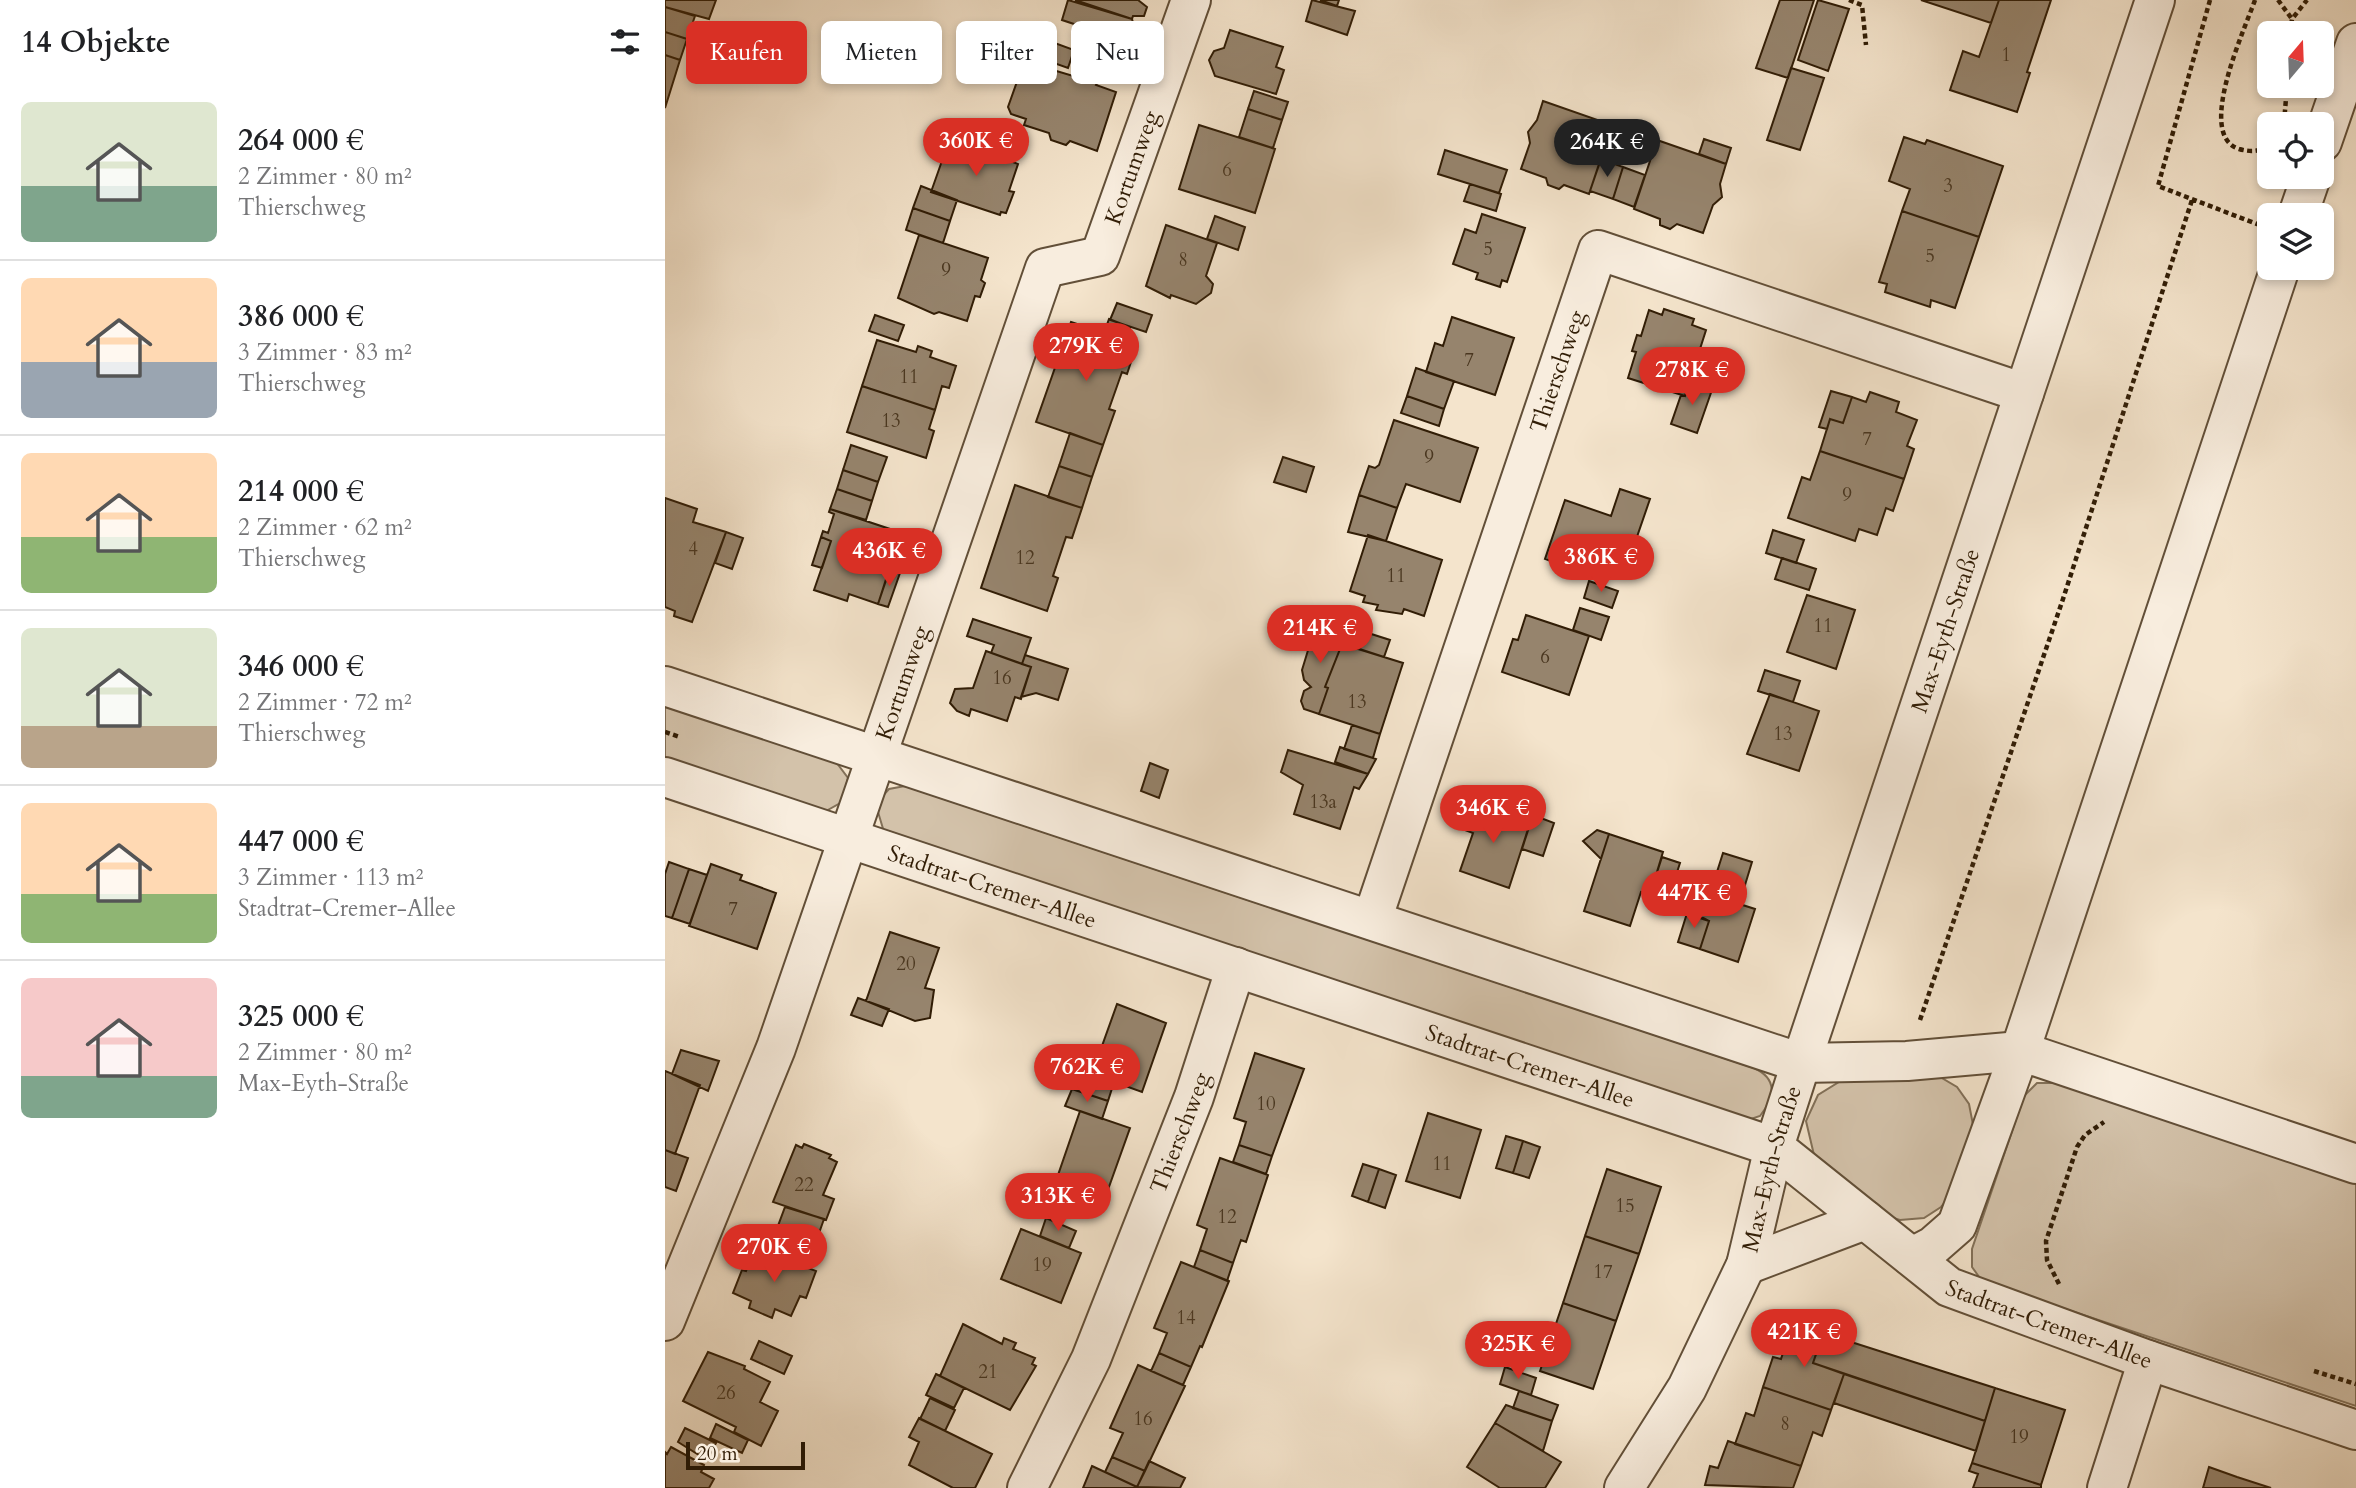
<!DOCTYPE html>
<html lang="de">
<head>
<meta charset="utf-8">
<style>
	:root { --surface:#fff; --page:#f2f2f2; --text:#202124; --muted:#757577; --line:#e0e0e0; --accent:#d93025 }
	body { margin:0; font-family:Cardo,serif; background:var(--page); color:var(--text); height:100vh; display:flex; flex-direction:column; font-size:26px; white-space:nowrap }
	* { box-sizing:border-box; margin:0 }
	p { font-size:23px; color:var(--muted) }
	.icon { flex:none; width:38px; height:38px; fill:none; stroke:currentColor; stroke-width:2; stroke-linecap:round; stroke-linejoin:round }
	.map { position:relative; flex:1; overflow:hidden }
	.sheet { display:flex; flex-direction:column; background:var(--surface); width:665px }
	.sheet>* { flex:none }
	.top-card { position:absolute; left:21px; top:21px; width:665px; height:63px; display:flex; gap:14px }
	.needle { width:46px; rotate:19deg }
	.controls { position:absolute; left:1592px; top:21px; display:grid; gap:14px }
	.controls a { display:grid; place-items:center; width:77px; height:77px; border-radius:10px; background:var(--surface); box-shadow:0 4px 10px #0003; font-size:35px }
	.scale { position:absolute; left:21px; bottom:18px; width:119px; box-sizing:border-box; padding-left:7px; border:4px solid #311d06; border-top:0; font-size:19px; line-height:24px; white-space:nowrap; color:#311d06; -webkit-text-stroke:5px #f8edde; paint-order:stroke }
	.price { position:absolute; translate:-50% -60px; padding:0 16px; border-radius:24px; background:var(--accent); color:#fff; font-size:23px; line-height:46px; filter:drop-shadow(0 2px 4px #0008) }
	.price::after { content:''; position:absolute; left:50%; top:42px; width:21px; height:16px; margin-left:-10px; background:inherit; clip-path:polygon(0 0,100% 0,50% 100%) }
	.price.on { background:#222; color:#fff }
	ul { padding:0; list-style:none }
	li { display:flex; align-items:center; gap:21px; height:175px; padding:0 21px }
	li+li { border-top:2px solid var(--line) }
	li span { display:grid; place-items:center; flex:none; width:196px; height:140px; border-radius:10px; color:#555 }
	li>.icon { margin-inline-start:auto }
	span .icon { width:84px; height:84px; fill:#fffc; stroke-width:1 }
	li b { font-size:30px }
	h2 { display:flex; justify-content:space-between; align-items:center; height:84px; padding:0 21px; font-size:30px }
	.pill { padding:0 24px; border-radius:10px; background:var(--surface); box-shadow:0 4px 10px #0003; font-size:24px; line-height:63px }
	.pill.on { background:var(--accent); color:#fff }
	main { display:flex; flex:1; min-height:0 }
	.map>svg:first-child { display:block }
	.green { fill:#d3c2aa; stroke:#827058; stroke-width:2 }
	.building { fill:#96846d; stroke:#311d06; stroke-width:2 }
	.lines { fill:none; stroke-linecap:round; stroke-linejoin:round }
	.minor-casing { stroke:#624f38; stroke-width:42 }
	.path { stroke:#311d06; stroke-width:4.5; stroke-dasharray:5 3.5; stroke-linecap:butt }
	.minor { stroke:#f8edde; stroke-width:38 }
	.labels { text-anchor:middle; stroke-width:5; stroke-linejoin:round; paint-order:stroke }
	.number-label { font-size:19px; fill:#4a3720 }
	.street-label { font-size:23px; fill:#311d06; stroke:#f8edde }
</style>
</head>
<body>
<main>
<section class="sheet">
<h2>14 Objekte<svg class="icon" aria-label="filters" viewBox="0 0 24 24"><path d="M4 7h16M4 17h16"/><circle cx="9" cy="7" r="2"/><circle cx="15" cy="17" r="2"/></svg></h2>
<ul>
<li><span style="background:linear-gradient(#dfe7d0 60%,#7fa58c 0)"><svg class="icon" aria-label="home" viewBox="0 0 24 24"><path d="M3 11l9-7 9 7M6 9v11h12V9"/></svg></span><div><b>264 000 €</b><p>2 Zimmer · 80 m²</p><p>Thierschweg</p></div></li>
<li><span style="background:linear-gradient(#ffd9b3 60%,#9aa5b1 0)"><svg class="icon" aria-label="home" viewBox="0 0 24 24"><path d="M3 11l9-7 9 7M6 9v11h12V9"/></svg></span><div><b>386 000 €</b><p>3 Zimmer · 83 m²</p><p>Thierschweg</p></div></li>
<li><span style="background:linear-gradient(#ffd9b3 60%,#8fb573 0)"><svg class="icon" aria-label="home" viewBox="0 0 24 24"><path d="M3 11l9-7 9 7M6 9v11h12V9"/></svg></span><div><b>214 000 €</b><p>2 Zimmer · 62 m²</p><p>Thierschweg</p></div></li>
<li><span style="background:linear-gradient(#dfe7d0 70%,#b9a48a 0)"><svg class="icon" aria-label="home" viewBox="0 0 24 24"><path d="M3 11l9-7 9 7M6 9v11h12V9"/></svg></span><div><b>346 000 €</b><p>2 Zimmer · 72 m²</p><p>Thierschweg</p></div></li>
<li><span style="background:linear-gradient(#ffd9b3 65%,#8fb573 0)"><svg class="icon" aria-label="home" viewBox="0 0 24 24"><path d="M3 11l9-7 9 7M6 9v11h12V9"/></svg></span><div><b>447 000 €</b><p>3 Zimmer · 113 m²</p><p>Stadtrat-Cremer-Allee</p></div></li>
<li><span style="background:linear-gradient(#f6c9c9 70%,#7fa58c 0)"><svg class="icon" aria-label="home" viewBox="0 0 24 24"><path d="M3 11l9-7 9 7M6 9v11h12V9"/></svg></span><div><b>325 000 €</b><p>2 Zimmer · 80 m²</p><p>Max-Eyth-Straße</p></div></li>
</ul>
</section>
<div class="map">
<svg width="1691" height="1488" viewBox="0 0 1691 1488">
	<rect width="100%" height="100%" fill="#f4e4cc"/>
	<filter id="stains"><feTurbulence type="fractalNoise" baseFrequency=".00286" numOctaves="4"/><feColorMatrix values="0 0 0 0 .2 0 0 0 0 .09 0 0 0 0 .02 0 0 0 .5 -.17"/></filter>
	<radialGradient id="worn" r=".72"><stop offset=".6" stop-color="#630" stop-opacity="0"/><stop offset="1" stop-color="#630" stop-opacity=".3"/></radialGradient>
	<!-- green -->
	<path class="green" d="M0 705 171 762 183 778 177 802 161 811 0 758Z
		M240 786 1089 1068C1113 1079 1110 1097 1095 1116L1086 1119 1073 1115 219 832 213 812 214 800 224 789Z
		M1234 1077H1275L1292 1087 1304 1104 1309 1130 1287 1194 1276 1207 1259 1218 1235 1220 1215 1214 1149 1155 1141 1121 1153 1095 1174 1082Z
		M1372 1083H1390L1691 1183V1406L1317 1281 1307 1267V1249L1359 1096Z"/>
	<!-- building -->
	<path class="building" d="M0 0H51L44 19 0 7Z
		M403 0 467 19 469 26 464 29 460 41 397 20Z
		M410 0H473L482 7 479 16H468L467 19Z
		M647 0 690 11 682 35 641 21Z
		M655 0H674L672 6Z
		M1115 0H1149L1123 78 1091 68Z
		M1153 0 1184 9 1163 71 1133 60Z
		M1256 0H1334L1326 23Z
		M1334 0H1386L1362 72 1365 73 1352 112 1285 90 1298 51 1314 57Z
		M0 7 30 16 22 39 0 32Z
		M565 30 618 47 611 67 619 70 611 94 550 76 544 60 549 51 559 48Z
		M0 32 22 39 15 60 0 55Z
		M376 38 409 50 403 68 369 56Z
		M431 38 462 49 457 65 425 55Z
		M0 55 15 60 0 108Z
		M378 67 432 83 431 85 451 92 432 151 405 141 401 145 386 140 384 133 359 125 361 119 346 114 343 107 354 76 361 73 375 77Z
		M1126 68 1159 78 1135 150 1102 140Z
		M589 91 623 102 617 120 583 109Z
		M878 101 947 125 924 194 899 185 894 189 883 185 881 178 856 169 865 143 863 132 872 120Z
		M583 109 617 120 608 148 574 137Z
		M534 125 610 149 590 213 514 189Z
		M303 133 343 146 338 159 305 145 299 146Z
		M1239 137 1260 144 1262 140 1338 166 1314 237 1237 211 1245 189 1224 181Z
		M1039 139 1066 148 1061 164 1034 154Z
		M992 140 1061 164 1055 184 1057 197 1048 205 1038 233 1012 224 1005 229 995 225V219L969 209Z
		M284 141 304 148 305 145 353 164 344 191 349 192 341 213 336 212 335 215 266 192Z
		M780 150 842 170 834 193 773 174Z
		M936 159 958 167 948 199 925 191Z
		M958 167 980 175 969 207 948 199Z
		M805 184 836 194 831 211 799 201Z
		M256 186 292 200 285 221 248 208Z
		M248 208 285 221 278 243 241 230Z
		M1237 211 1314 237 1290 308 1266 300 1265 307 1220 292 1222 284 1214 282Z
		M817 214 860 228 842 282 837 280 835 287 811 279 813 273 788 264 800 229 811 233Z
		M550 216 580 227 573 250 542 239Z
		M501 225 552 243 541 276 548 284 546 293 531 304 506 295 505 298 481 286Z
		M254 235 323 258 316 280 320 283 315 297 310 296 302 321 274 312 269 314 233 298Z
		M452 303 487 315 481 332 445 320Z
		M999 309 1029 319 1027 325 1041 330 1020 396 963 378 971 352 967 351 972 335 976 336 984 310 997 315Z
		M210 315 239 325 233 341 204 331Z
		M787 317 849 338 830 395 761 372 770 343 778 346Z
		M444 319 465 327 460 340 439 333Z
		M406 322 472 344 462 374 457 372 444 409 450 411 438 445 371 422Z
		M212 340 251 352 253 346 267 351 265 357 291 366 284 388 277 386 270 410 197 386Z
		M751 368 789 381 779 409 742 396Z
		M1025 380 1048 387 1032 433 1006 424 1016 395 1020 396Z
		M197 386 270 410 264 429 269 431 261 458 182 432Z
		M1166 391 1187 397 1178 423 1165 419 1162 429 1154 427Z
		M1205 392 1234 402 1231 412 1252 420 1242 446 1249 449 1239 479 1155 451 1165 419 1178 423 1187 397 1201 402Z
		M742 396 779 409 774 426 736 413Z
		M729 420 813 448 795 502 741 484 732 508 694 495 704 466 710 468 714 465Z
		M405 433 438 445 427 477 394 466Z
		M186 445 222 457 213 482 178 470Z
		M1155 451 1239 479 1228 511 1221 508 1212 535 1194 529 1190 541 1123 518 1137 477 1145 480Z
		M618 457 649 467 641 492 609 482Z
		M394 466 427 477 417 508 383 497Z
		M178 470 213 482 207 501 172 489Z
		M350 485 417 508 407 538 401 537 388 576 393 578 382 611 316 588Z
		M172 489 207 501 201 520 165 509Z
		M955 489 985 499 965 557 936 548 926 575 880 559 900 500 946 516Z
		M694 495 732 508 721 541 683 532Z
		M0 498 32 509 28 522 61 532 27 622 9 616 10 611 0 607Z
		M165 509 237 533 213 604 184 594 182 601 149 590 166 541 156 537 158 531 163 533 169 514 164 512Z
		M1108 530 1139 540 1131 563 1101 553Z
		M61 532 78 538 67 569 50 563Z
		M703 535 777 560 759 616 739 609 737 614 711 610 713 605 698 602 700 596 685 591Z
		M156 537 166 541 157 568 147 565Z
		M1117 558 1151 569 1144 590 1110 579Z
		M224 570 235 573 223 607 213 604Z
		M924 581 953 591 947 608 919 598Z
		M1142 595 1190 610 1171 669 1122 652Z
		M915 608 944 617 936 640 908 630Z
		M861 615 924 636 904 695 837 672 848 639 853 640Z
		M308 619 366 638 357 664 326 653 329 645 302 636Z
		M660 619 675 624 670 641 677 644 660 687 663 688 654 714 639 709 636 701 639 691 646 687 639 680 637 670 644 647 652 641 649 634 652 623Z
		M675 624 725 640 719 657 670 641Z
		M677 644 738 663 715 734 654 714 663 688 660 687Z
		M321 651 366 667 356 699 350 697 342 721 306 709 304 716 292 711 285 703 290 689 308 688Z
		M360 655 403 669 393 700 371 693 356 697 366 667 357 664Z
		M1100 670 1135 681 1128 702 1093 691Z
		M1105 694 1154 711 1134 771 1082 754Z
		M687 725 715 734 708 758 679 749Z
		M675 747 711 759 703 774 670 762Z
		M623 750 703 774 694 789 689 787 675 829 629 814 638 785 616 772Z
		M485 763 503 770 494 798 476 791Z
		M806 802 865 823 844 888 795 871 808 833 797 829Z
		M868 815 889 823 878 856 857 849Z
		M932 830 944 834 936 859 918 841Z
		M944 834 998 852 985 895 976 892 965 926 919 911Z
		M1058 853 1087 862 1080 885 1051 875Z
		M997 857 1015 863 1004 897 986 891Z
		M4 862 24 869 7 918 0 916V874Z
		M46 864 77 875 75 880 111 893 92 949 24 926Z
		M24 869 42 875 25 924 7 918Z
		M1054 876 1080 885 1074 903 1048 895Z
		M1043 894 1090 909 1073 962 1035 949 1044 921 1035 918Z
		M1023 910 1044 921 1035 949 1013 942Z
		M225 932 274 948 260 988 269 990 265 1018 250 1021 201 1001Z
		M193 998 224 1009 217 1026 186 1015Z
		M452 1004 501 1023 477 1092 427 1074Z
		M16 1050 54 1061 43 1091 7 1074Z
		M590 1053 639 1069 607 1156 574 1145 581 1122 569 1118Z
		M414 1067 449 1082 443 1101 407 1089Z
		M0 1071 35 1085 10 1154 0 1150Z
		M407 1089 443 1101 437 1119 400 1106Z
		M415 1111 465 1128 440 1198 391 1181Z
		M763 1113 816 1130 795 1198 741 1181Z
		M841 1136 858 1141 848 1173 831 1168Z
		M858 1141 875 1147 864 1178 848 1173Z
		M139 1144 166 1155 164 1158 172 1162 158 1195 169 1199 161 1220 108 1202 131 1145 137 1148Z
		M574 1145 607 1156 601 1174 568 1162Z
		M0 1150 23 1158 11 1191 0 1187Z
		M555 1158 603 1175 581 1242 576 1240 568 1263 535 1250 542 1229 532 1225Z
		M698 1164 714 1169 703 1202 687 1196Z
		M714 1169 731 1175 720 1208 703 1202Z
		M942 1169 996 1187 974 1254 920 1236Z
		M120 1207 159 1219 153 1236 147 1234 143 1245 110 1234Z
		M381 1218 411 1231 404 1248 375 1236Z
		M356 1229 416 1253 396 1303 336 1279Z
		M110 1234 143 1245 135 1265 103 1253Z
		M920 1236 974 1254 951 1321 898 1303Z
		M90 1248 151 1271 141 1298 135 1296 126 1316 110 1309 107 1318 84 1308 86 1301 68 1293 77 1270 81 1271Z
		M535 1250 568 1263 562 1281 529 1267Z
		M516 1262 564 1281 537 1347 535 1346 526 1367 494 1353 502 1333 489 1328Z
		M898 1303 951 1321 928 1389 875 1371Z
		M1129 1319 1160 1329 1148 1363 1179 1374 1166 1410 1098 1387 1108 1357 1116 1359Z
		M298 1324 337 1344 339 1338 351 1343 348 1349 370 1358 367 1364 371 1366 345 1410 275 1376Z
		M1158 1333 1330 1388 1320 1421 1148 1363Z
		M94 1341 127 1356 119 1374 86 1359Z
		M43 1352 80 1366 79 1369 105 1382 95 1402 113 1411 96 1446 69 1432 71 1427 18 1401Z
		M494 1353 526 1367 518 1385 486 1371Z
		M473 1365 520 1386 480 1471 447 1457 458 1433 445 1428Z
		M840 1367 871 1378 866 1395 835 1384Z
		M271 1374 299 1388 289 1408 261 1395Z
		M1179 1374 1320 1421 1311 1451 1169 1403Z
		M1098 1387 1166 1410 1157 1436 1148 1432 1136 1466 1070 1444 1081 1413 1089 1416Z
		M1330 1388 1400 1410 1376 1485 1307 1463Z
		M854 1391 893 1405 887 1421 848 1408Z
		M265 1398 290 1410 280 1431 255 1419Z
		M841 1405 887 1421 878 1451 830 1423Z
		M254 1418 327 1454 310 1488H288L244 1465 254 1442 244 1437Z
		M830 1423 896 1462 880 1488H835L802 1467Z
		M51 1424 83 1440 77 1453 45 1438Z
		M20 1428 51 1443 42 1460 13 1442Z
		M1063 1441 1136 1466 1128 1488 1040 1485 1045 1466 1053 1468Z
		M6 1447 39 1465 36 1472 49 1479 44 1488H0V1452L2 1454Z
		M447 1457 480 1471 472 1487 440 1472Z
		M484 1461 520 1478 515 1488 472 1487Z
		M1307 1463 1376 1485V1488H1308L1313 1474 1304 1471Z
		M427 1466 472 1487 474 1488H418Z
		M1544 1467 1572 1477 1606 1488H1538Z"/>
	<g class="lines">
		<!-- minor casing -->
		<g class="minor-casing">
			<g id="minor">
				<path d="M1657 142 1691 43"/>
				<path d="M1633 215 1646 177"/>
				<path d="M0 686 1136 1063 1242 1061 1355 1051 1691 1164"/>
				<path id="s1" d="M0 777 1109 1147 1284 1287 1483 1360 1691 1430"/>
				<path id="s2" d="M707 920 933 250 1359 393"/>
				<path d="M1247 1257 1268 1246 1292 1225 1355 1051 1615 268"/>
				<path d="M1081 1265 1200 1220"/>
				<path id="s3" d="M0 1321 111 1048 380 268 435 256 526 0"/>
				<path id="s4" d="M362 1488 426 1359 529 1097 571 967"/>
				<path id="s5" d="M959 1488 1022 1388 1081 1265 1109 1147 1136 1063 1490 0"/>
				<path d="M1442 1488 1483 1360"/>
			</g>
		</g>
		<!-- path -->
		<path class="path" d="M1184 0 1197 5 1201 45
			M1545 0 1493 186 1597 226
			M1590 0C1580 29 1530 135 1574 149 1585 152 1595 152 1605 145
			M1613 0 1627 19
			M1625 33 1627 19 1642 0
			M1619 123 1622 86
			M0 732 15 737
			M1255 1020 1398 599 1527 200
			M1394 1284 1382 1260 1381 1241 1412 1147 1420 1135 1439 1122
			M1649 1371 1691 1384"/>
		<!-- minor -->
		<use href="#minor" class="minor"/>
	</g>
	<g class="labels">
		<!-- number labels -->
		<g class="number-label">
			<text x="1341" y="61">1</text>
			<text x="562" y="176">6</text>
			<text x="1283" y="192">3</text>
			<text x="823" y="255">5</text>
			<text x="1265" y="262">5</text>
			<text x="518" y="266">8</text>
			<text x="281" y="276">9</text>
			<text x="804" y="366">7</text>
			<text x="244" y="383">11</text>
			<text x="226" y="427">13</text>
			<text x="1202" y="445">7</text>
			<text x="764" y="463">9</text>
			<text x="1182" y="501">9</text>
			<text x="28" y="555">4</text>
			<text x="360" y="564">12</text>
			<text x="731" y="582">11</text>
			<text x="1158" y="632">11</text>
			<text x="880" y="663">6</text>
			<text x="337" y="684">16</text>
			<text x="692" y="708">13</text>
			<text x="1118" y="740">13</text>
			<text x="658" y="808">13a</text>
			<text x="68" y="915">7</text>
			<text x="241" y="970">20</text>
			<text x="601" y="1110">10</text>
			<text x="777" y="1170">11</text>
			<text x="139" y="1191">22</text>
			<text x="960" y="1212">15</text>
			<text x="562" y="1223">12</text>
			<text x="377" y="1271">19</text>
			<text x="938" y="1278">17</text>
			<text x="521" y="1324">14</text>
			<text x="323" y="1378">21</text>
			<text x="61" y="1399">26</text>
			<text x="478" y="1425">16</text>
			<text x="1120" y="1430">8</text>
			<text x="1354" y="1443">19</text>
		</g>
		<!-- street labels -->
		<g class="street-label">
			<text dy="8" stroke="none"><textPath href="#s3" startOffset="1270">Kortumweg</textPath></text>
			<text dy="8" stroke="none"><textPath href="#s2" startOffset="579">Thierschweg</textPath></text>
			<text dy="8" stroke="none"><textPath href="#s5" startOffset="920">Max-Eyth-Straße</textPath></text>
			<text dy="8" stroke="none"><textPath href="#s3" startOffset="681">Kortumweg</textPath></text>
			<text dy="8" stroke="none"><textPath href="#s1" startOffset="345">Stadtrat-Cremer-Allee</textPath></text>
			<text dy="8" stroke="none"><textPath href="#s1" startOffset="912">Stadtrat-Cremer-Allee</textPath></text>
			<text dy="8" stroke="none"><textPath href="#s4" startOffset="387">Thierschweg</textPath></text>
			<text dy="8" stroke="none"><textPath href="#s5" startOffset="354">Max-Eyth-Straße</textPath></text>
			<text dy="8" stroke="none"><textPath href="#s1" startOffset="1500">Stadtrat-Cremer-Allee</textPath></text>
		</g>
	</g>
	<rect width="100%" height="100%" filter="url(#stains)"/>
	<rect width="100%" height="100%" fill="url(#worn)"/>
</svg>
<div class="controls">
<a><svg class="needle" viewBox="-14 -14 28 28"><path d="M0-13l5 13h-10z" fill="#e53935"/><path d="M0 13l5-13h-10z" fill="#757577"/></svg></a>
<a><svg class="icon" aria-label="locate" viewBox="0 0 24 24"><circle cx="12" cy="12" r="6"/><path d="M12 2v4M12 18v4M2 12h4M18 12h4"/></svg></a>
<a><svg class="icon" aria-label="layers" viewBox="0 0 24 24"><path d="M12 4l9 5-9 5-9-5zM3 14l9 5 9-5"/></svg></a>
</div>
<div class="scale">20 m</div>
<b class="price" style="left:311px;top:178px">360K €</b>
<b class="price on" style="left:942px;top:179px">264K €</b>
<b class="price" style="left:421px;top:383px">279K €</b>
<b class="price" style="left:1027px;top:407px">278K €</b>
<b class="price" style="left:224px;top:588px">436K €</b>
<b class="price" style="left:936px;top:594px">386K €</b>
<b class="price" style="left:655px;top:665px">214K €</b>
<b class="price" style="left:828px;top:845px">346K €</b>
<b class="price" style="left:1029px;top:930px">447K €</b>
<b class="price" style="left:422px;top:1104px">762K €</b>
<b class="price" style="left:393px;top:1233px">313K €</b>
<b class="price" style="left:109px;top:1284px">270K €</b>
<b class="price" style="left:1139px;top:1369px">421K €</b>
<b class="price" style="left:853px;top:1381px">325K €</b>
<div class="top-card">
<a class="pill on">Kaufen</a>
<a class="pill">Mieten</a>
<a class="pill">Filter</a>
<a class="pill">Neu</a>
</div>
</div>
</main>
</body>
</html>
